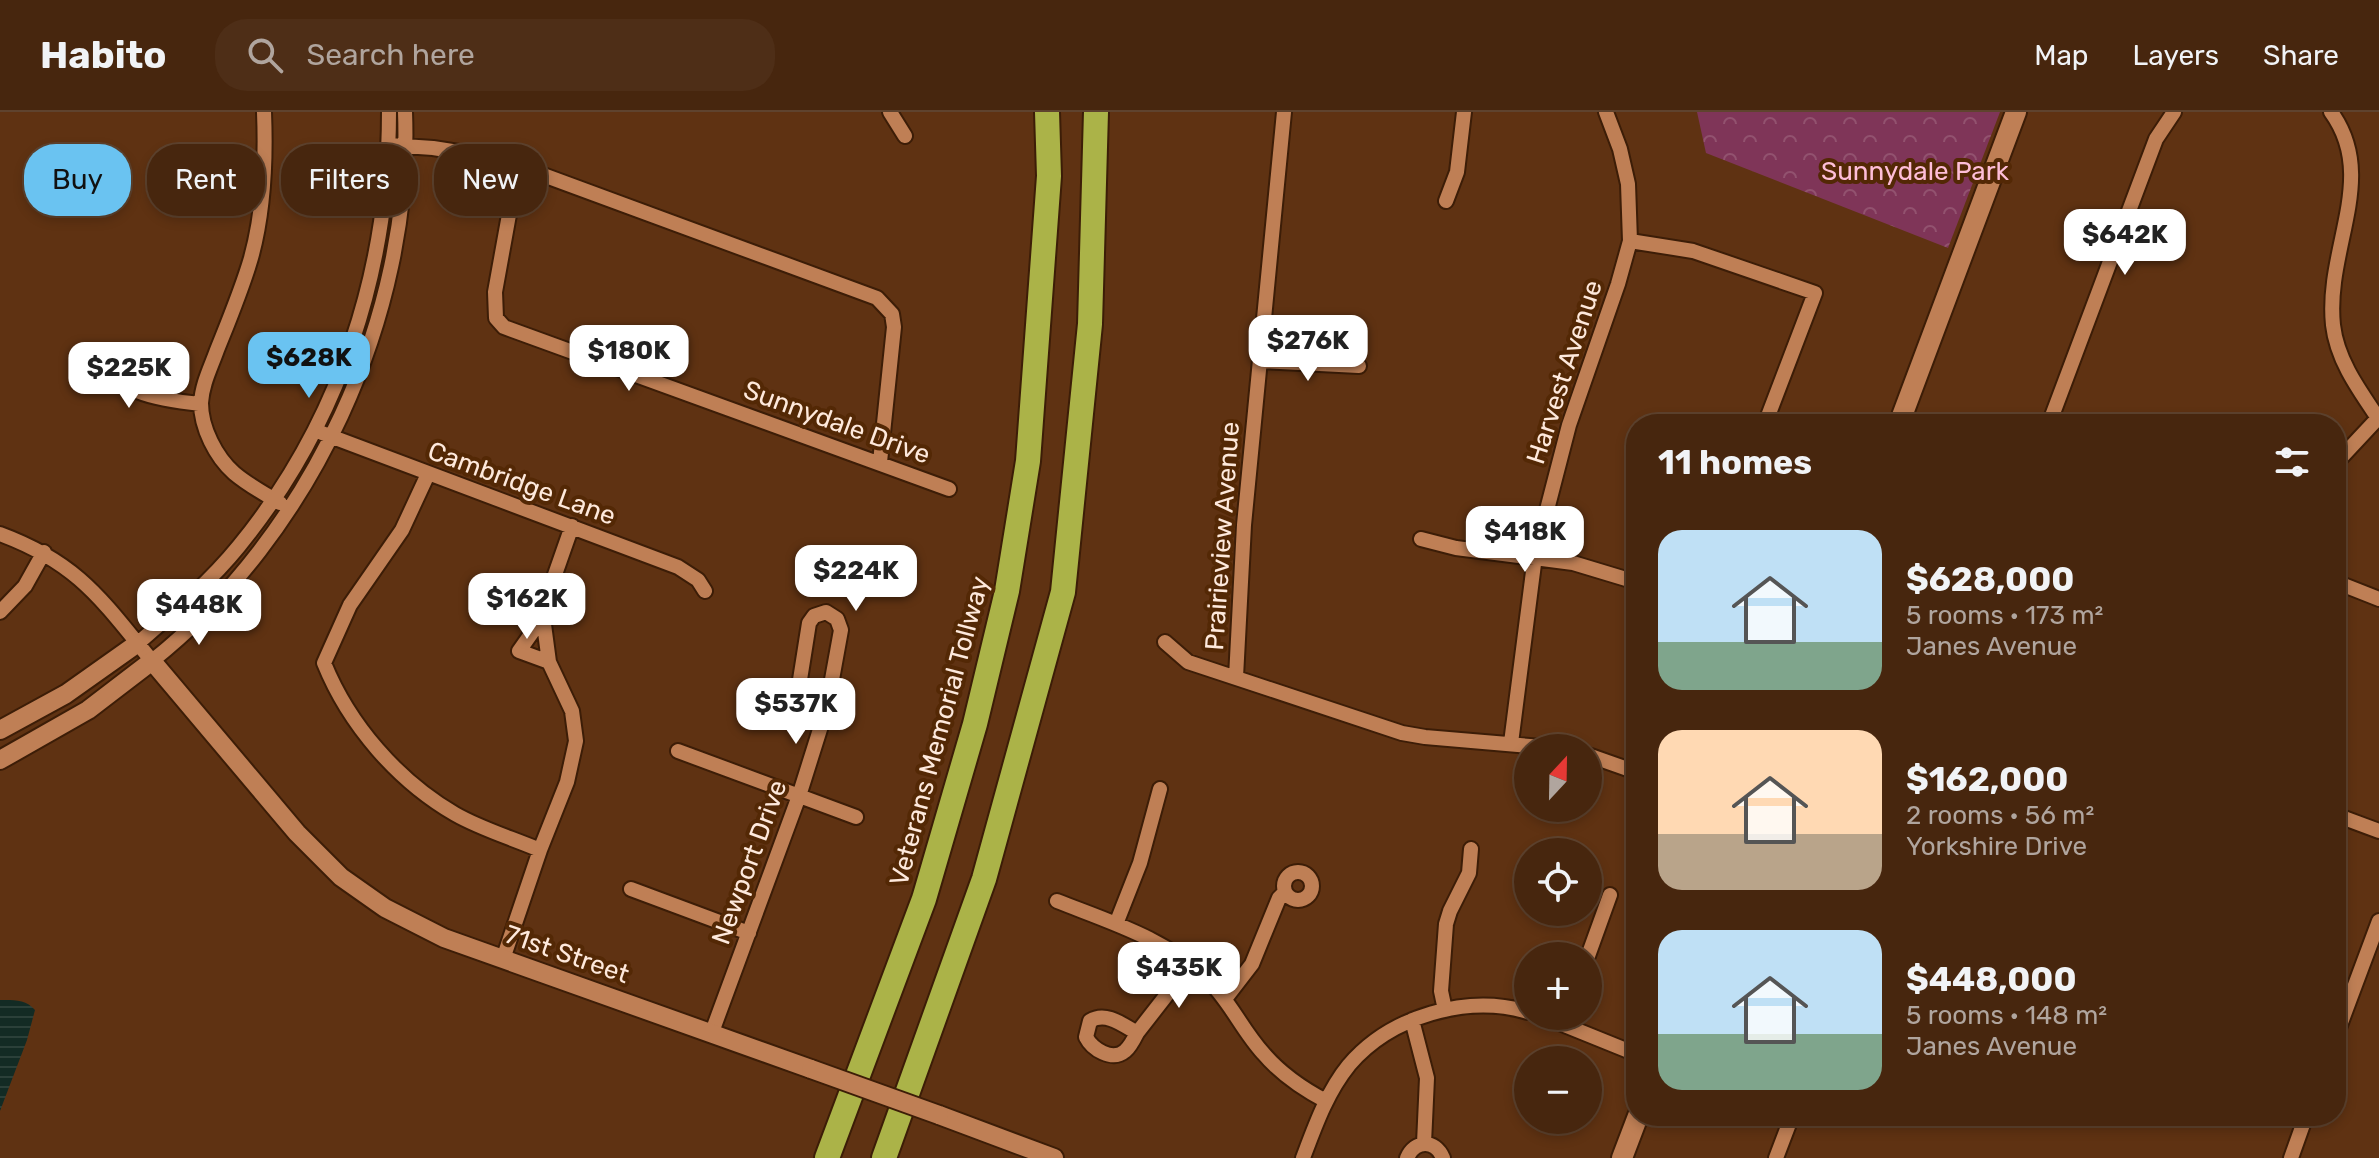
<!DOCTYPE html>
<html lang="en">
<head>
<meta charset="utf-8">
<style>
	:root { --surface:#47260e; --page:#4e2e17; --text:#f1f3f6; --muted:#b0a59e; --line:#5f432e; --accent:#6ac3f1 }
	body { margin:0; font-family:Rubik,sans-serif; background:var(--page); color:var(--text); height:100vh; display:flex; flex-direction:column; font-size:30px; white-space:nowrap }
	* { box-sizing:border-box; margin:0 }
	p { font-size:26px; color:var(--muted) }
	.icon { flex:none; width:44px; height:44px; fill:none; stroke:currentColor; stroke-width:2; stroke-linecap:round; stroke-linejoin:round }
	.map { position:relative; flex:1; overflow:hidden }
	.details { position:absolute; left:1626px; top:302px; width:720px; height:712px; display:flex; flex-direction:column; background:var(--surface); border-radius:32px; box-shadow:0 4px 12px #0003,0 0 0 2px var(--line) }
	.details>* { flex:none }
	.banner { position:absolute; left:24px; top:32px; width:760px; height:72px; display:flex; gap:16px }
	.needle { width:52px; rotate:22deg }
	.buttons { position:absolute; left:1514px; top:622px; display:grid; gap:16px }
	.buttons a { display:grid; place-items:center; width:88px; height:88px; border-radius:50%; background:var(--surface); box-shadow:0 4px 12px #0003,0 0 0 2px var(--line); font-size:40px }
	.price { position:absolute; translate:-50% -68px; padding:0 18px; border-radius:16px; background:#fff; color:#222; font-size:26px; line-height:52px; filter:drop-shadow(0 2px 4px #0008) }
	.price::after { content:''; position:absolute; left:50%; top:48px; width:24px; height:18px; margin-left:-12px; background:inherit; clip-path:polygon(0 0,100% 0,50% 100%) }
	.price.on { background:var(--accent); color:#111 }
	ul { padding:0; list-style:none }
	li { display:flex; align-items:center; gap:24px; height:200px; padding:0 32px }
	li span { display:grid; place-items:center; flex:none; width:224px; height:160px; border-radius:24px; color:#555 }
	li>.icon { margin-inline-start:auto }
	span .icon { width:96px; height:96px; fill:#fffc; stroke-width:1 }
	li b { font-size:34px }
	h2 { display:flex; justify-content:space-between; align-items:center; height:96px; padding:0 32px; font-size:34px }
	.pill { padding:0 28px; border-radius:32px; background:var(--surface); box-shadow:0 4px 12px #0003,0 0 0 2px var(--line); font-size:28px; line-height:72px }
	.pill.on { background:var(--accent); color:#111 }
	header { display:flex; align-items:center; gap:48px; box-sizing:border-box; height:112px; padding:0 40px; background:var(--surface); border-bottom:2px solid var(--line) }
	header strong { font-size:38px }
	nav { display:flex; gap:44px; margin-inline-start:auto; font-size:28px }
	.search { width:560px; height:72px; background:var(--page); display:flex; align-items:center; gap:20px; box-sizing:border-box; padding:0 28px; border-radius:32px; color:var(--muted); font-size:30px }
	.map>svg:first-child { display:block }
	.grass { fill:#7f3558 }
	.park { fill:url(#park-crowns) }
	.water { fill:url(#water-rules) }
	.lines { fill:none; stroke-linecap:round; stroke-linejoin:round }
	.minor-casing { stroke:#3c1d07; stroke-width:18 }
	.tertiary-casing { stroke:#3c1d07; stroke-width:22 }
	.secondary-casing { stroke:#3c1d07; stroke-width:24 }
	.motorway-casing { stroke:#3c1d07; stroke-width:28 }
	.minor { stroke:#bf7f55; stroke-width:14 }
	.tertiary { stroke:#bf7f55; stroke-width:18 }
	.secondary { stroke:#bf7f55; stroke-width:20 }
	.motorway { stroke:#abb348; stroke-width:24 }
	.tertiary-bridge-casing { stroke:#3c1d07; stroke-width:22; stroke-linecap:butt }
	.tertiary-bridge { stroke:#bf7f55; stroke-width:18 }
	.labels { text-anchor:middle; stroke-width:8; stroke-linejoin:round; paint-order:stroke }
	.park-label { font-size:26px; fill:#febed8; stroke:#532805 }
	.street-label { font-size:26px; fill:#fee9dc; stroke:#532805 }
</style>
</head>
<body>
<header>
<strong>Habito</strong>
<div class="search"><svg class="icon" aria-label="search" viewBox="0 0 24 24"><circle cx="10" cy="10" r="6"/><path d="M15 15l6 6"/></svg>Search here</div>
<nav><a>Map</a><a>Layers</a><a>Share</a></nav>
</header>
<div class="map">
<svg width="2379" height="1046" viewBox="0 0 2379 1046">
	<defs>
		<pattern id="park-crowns" width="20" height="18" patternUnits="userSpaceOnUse" patternTransform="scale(2)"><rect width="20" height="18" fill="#7f3558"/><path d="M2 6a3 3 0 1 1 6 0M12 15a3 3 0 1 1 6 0" fill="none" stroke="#92526f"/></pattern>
		<pattern id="water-rules" width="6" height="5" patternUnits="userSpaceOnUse" patternTransform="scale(2)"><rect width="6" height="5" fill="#132b24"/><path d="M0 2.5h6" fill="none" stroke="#2b4039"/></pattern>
	</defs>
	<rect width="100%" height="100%" fill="#5f3212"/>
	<!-- grass -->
	<path class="grass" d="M395 56H398C389 148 369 215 335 301H333L335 291Z"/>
	<!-- park -->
	<path class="park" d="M1697 0H2000L1948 136 1706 41Z"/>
	<!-- water -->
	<path class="water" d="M0 888C13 888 26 887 35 898L27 928 0 999Z"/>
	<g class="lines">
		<!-- minor casing -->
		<g class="minor-casing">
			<path id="minor" d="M264 0C266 49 264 99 251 146 242 177 229 208 217 238 211 255 202 272 201 291 201 316 216 345 234 361 248 373 265 382 280 391
				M890 0 905 24
				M2331 0C2379 66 2325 136 2333 213 2337 248 2359 278 2378 306
				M389 33 433 36 497 46 877 186 892 202 894 215 880 350
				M518 53 495 180 496 206 504 215 949 377
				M1446 89 1457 60 1464 0
				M1630 129 1693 139 1815 181 1765 312
				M85 242C123 280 149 287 201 292
				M1260 249 1359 254
				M2049 312 2156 27 2174 0
				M322 321 678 455 698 468 705 479
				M2336 351 2379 305
				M428 362 402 418 350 493 324 551C349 613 398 669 455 702 481 717 512 726 540 738
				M0 422C78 451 101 487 152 549 311 423 413 204 405 0
				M1421 427 1456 436 1573 451 1636 470
				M2336 470 2379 487
				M0 500 25 474 44 440
				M826 500 837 507 841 518 827 595 801 582 799 574 809 511 814 504Z
				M543 505 549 550
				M1165 530 1188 550 1402 621 1425 625 1554 636
				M138 531C173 501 209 471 239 434 340 310 389 159 389 0
				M1236 565 1244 413 1284 0
				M1511 631 1535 444 1569 313 1618 172 1630 129 1628 72 1620 37 1606 0
				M678 639 856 705
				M1588 643 1636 660
				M2336 703 2379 719
				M1284 774a14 14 0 1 1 28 0a14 14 0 1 1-28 0Z
				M631 777 749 821
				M1057 789C1110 810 1167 827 1208 868 1230 889 1242 918 1263 941 1280 961 1303 977 1326 989
				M1116 812 1140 751 1160 677
				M1588 844 1610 783
				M503 847 540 738 567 670 576 629 572 599 549 550 519 539 543 505 551 474 572 414
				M1225 887 1252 852 1279 786 1285 780
				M1445 898 1441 879 1446 812 1450 799 1469 761 1471 737
				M1542 904 1636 942
				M1412 908 1427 966 1424 1031
				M712 920 799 684 827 595
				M1137 921C1134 927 1130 935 1125 939 1112 950 1092 937 1086 925L1090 909C1106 899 1123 913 1137 921L1190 853
				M2336 924 2379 809
				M1303 1046C1315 1014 1327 980 1349 953 1391 904 1467 882 1528 900
				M1407 1046C1415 1028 1435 1027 1443 1046
				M1776 1046 1792 1004
				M2291 1046 2306 1004"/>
		</g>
		<!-- tertiary casing -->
		<g class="tertiary-casing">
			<path id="tertiary" d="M0 618 66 582 138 531
				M0 648 88 598 152 549 297 721 341 765 385 796 444 826 811 957
				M939 1003 1054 1046"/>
		</g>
		<!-- secondary casing -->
		<g class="secondary-casing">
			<path id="secondary" d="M1899 312 2016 0
				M1622 1046 1638 1004"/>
		</g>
		<!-- motorway casing -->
		<g class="motorway-casing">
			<path id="motorway" d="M827 1046 924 787 975 612 1007 479 1028 349 1049 64 1047 0
				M884 1046 984 767 1063 480 1090 212 1096 0"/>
		</g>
		<!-- minor -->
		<use href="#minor" class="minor"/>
		<!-- tertiary -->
		<use href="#tertiary" class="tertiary"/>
		<!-- secondary -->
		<use href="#secondary" class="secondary"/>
		<!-- motorway -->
		<use href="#motorway" class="motorway"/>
		<!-- tertiary-bridge casing -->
		<g class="tertiary-bridge-casing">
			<path id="tertiary-bridge" d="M811 957 939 1003"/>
		</g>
		<!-- tertiary-bridge -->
		<use href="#tertiary-bridge" class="tertiary-bridge"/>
	</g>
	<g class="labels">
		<!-- park labels -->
		<g class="park-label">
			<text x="1915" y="68">Sunnydale Park</text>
		</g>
		<!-- street labels -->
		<g class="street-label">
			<text transform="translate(1564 260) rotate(-72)" y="9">Harvest Avenue</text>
			<text transform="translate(837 310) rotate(20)" y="9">Sunnydale Drive</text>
			<text transform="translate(522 371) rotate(20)" y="9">Cambridge Lane</text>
			<text transform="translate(1222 424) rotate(-86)" y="9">Prairieview Avenue</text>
			<text transform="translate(939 619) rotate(-75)" y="9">Veterans Memorial Tollway</text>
			<text transform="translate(749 750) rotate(-70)" y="9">Newport Drive</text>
			<text transform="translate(567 842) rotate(19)" y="9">71st Street</text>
		</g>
	</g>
</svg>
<div class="buttons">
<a><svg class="needle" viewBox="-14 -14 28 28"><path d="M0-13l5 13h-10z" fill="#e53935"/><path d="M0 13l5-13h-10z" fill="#b0a59e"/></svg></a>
<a><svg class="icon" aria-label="locate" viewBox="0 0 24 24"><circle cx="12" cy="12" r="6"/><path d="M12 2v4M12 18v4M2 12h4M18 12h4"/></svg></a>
<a>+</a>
<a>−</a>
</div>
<b class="price" style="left:2125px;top:165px">$642K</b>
<b class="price" style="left:1308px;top:271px">$276K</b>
<b class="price" style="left:629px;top:281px">$180K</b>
<b class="price on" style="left:309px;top:288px">$628K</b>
<b class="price" style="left:129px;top:298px">$225K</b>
<b class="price" style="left:1525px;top:462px">$418K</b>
<b class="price" style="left:856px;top:501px">$224K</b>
<b class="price" style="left:527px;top:529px">$162K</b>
<b class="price" style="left:199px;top:535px">$448K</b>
<b class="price" style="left:796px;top:634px">$537K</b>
<b class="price" style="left:1179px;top:898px">$435K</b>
<div class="banner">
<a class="pill on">Buy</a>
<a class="pill">Rent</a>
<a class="pill">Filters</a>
<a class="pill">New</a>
</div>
<section class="details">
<h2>11 homes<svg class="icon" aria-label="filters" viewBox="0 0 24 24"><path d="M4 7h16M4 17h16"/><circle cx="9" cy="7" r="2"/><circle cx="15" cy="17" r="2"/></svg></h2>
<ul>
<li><span style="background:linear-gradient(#bfe0f5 70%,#7fa58c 0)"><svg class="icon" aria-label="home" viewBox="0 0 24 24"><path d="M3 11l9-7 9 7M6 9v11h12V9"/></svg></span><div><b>$628,000</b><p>5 rooms · 173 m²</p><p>Janes Avenue</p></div></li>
<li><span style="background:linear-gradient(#ffd9b3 65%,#b9a48a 0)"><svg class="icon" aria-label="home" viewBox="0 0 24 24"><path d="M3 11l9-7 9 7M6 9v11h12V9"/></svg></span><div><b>$162,000</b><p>2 rooms · 56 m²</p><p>Yorkshire Drive</p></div></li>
<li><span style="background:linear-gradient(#bfe0f5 65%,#7fa58c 0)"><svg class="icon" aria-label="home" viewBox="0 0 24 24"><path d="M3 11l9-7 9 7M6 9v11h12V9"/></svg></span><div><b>$448,000</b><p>5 rooms · 148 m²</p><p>Janes Avenue</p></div></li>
</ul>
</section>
</div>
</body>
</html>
